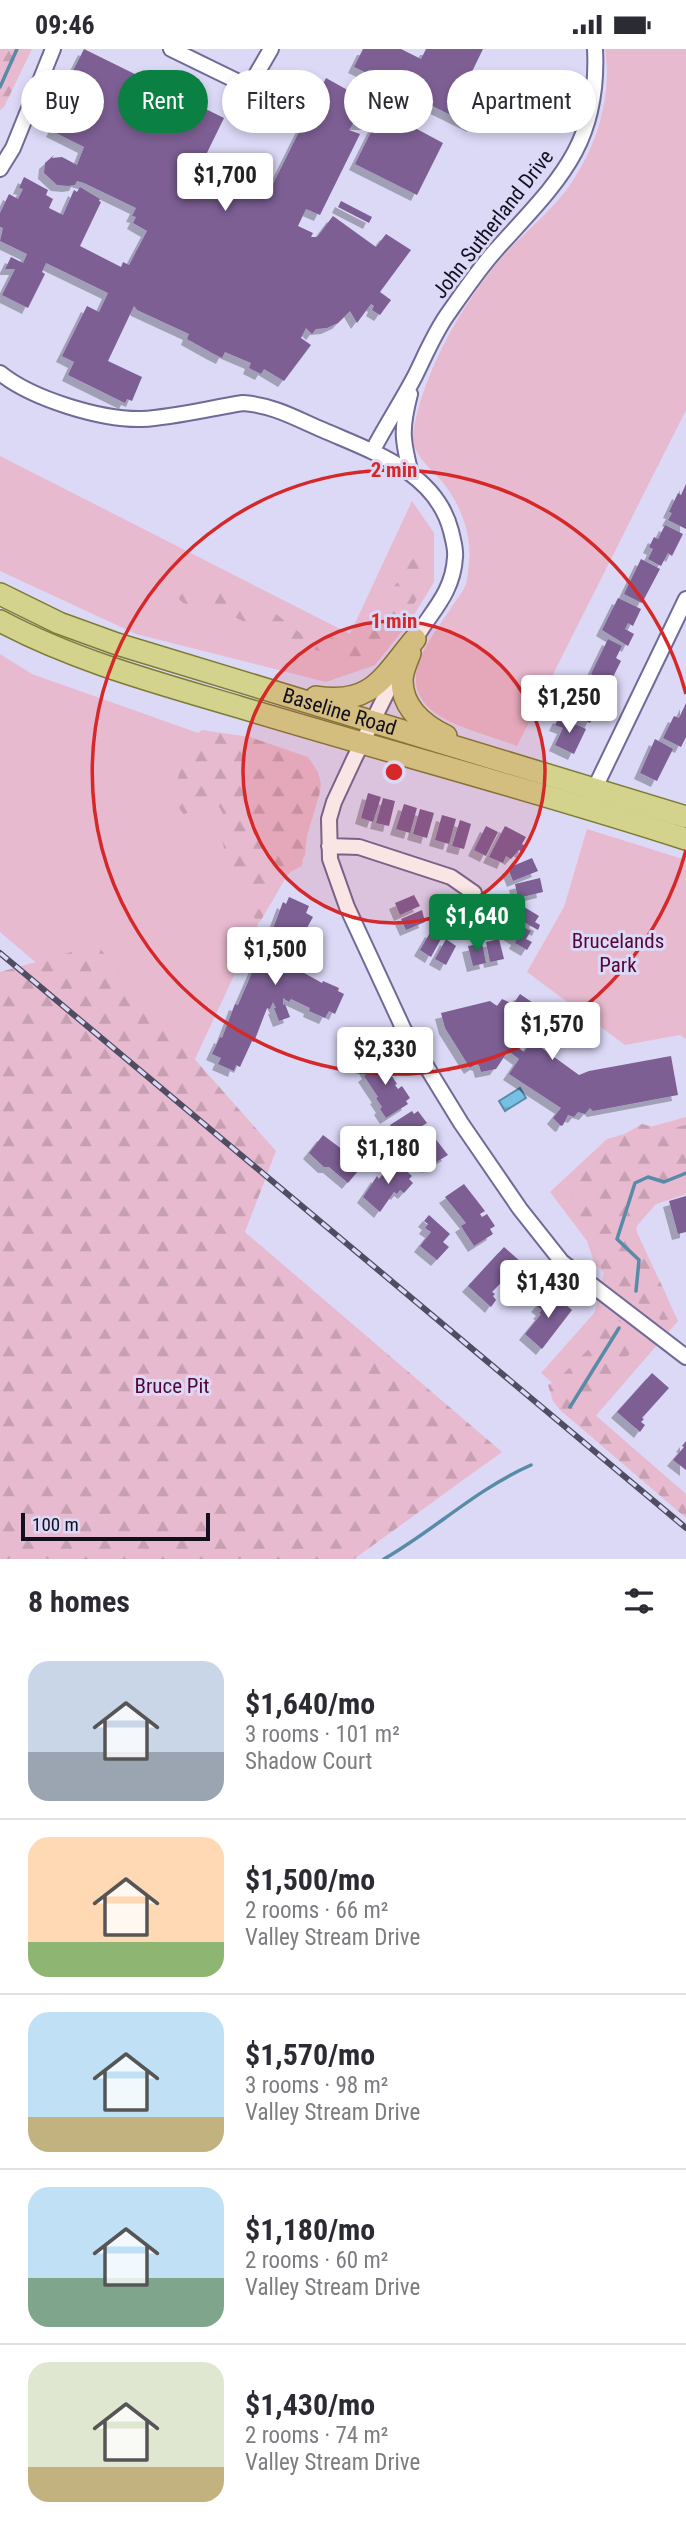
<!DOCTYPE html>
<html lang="en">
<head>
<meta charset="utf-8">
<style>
	:root { --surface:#fff; --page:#f2f2f3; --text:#2b2b33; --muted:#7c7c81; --line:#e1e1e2; --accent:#0b8043 }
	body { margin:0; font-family:"Roboto Condensed",sans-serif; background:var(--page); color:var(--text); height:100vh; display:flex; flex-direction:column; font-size:26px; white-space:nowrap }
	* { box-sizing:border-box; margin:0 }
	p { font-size:23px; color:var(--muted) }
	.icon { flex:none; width:38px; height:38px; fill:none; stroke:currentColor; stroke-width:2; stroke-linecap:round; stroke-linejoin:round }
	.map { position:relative; height:1510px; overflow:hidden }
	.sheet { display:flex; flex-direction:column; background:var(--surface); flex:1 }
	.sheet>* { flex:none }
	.top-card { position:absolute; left:21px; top:21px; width:644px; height:63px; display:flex; gap:14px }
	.scale { position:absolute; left:21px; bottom:18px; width:189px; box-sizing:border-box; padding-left:7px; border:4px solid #120f20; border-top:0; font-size:19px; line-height:24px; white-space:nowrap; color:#120f20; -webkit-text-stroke:5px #dcd9f7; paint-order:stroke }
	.price { position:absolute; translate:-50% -60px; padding:0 16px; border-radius:7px; background:#fff; color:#222; font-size:23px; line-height:46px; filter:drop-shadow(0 2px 4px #0008) }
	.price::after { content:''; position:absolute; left:50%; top:42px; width:21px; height:16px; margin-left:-10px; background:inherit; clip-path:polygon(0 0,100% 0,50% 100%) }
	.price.active { background:var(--accent); color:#fff }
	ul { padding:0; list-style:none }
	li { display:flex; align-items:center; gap:21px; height:175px; padding:0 28px }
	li+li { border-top:2px solid var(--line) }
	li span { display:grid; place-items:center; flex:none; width:196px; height:140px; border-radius:21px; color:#555 }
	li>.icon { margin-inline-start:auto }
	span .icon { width:84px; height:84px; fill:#fffc; stroke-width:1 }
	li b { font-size:30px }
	h2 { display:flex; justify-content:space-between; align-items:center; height:84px; padding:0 28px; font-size:30px }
	.pill { padding:0 24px; border-radius:32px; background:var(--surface); box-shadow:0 4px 10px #0003; font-size:24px; line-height:63px }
	.pill.active { background:var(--accent); color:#fff }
	.status { display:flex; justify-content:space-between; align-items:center; height:49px; padding:0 35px; background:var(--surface); direction:ltr }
	.status svg { height:19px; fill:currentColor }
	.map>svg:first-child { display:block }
	.green { fill:#e8bacf }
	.forest { fill:url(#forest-firs) }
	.water { fill:url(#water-ripples); stroke:#588ba8; stroke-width:2 }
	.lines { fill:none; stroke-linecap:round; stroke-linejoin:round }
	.stream { stroke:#588ba8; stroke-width:3.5 }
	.building { fill:#7d5e94; filter:url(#shadow) }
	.minor-casing { stroke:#706a97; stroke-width:18 }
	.primary-casing { stroke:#7d7c35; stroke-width:24 }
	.minor { stroke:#fff; stroke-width:14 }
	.primary { stroke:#d3d38d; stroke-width:21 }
	.rail-casing { stroke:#504d62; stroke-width:6 }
	.rail { stroke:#dcd9f7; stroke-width:3.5; stroke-dasharray:10; stroke-linecap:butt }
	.ring { fill:none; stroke:#d62828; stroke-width:3.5 }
	.labels { text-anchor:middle; stroke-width:6; stroke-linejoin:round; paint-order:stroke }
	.street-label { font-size:21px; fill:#120f20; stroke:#dcd9f7 }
	.park-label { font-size:21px; fill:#550536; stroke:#dcd9f7 }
	.centre { fill:#d62828; stroke:#dcd9f7; stroke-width:3.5 }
	.ring-label { font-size:21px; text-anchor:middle; font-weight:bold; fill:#d62828; stroke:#dcd9f7; stroke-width:6; stroke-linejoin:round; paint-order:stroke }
</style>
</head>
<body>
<div class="status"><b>09:46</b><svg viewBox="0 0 49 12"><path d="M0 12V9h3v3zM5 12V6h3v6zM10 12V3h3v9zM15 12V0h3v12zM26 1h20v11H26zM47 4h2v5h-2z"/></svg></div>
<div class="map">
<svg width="686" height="1510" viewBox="0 0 686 1510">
	<defs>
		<pattern id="forest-firs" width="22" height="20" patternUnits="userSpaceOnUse" patternTransform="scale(1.75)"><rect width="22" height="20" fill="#e8bacf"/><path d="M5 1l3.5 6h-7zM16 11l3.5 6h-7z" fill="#c69fb1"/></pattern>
		<pattern id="water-ripples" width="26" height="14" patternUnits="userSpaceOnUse" patternTransform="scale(1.75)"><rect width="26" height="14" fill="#76c0e3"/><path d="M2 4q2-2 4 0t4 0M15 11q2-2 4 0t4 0" fill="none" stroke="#65a4c2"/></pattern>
		<filter id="shadow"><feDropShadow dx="-6" dy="6" stdDeviation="0" flood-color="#0004"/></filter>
	</defs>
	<rect width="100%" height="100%" fill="#dcd9f7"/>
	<!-- green -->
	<path class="green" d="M605 0H686V361L517 697C493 688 465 681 443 669 387 636 431 591 455 553 459 547 464 541 466 535 468 528 468 520 469 514 472 486 461 457 444 435 429 416 408 405 414 378 426 319 460 259 498 213 518 189 544 169 564 144 595 104 613 50 605 0Z
		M0 407 350 585 412 452 434 484V533L411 571 375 616 326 633 136 585 0 522Z
		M0 605 32 625 311 724 302 817 280 828 182 1038 0 883Z
		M587 780 686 811V990L680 986 625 996 527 923 564 858Z
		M686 1068V1145L656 1155 635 1179 678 1272 593 1370 541 1324 595 1263 604 1223 595 1216 587 1192 550 1143 607 1090Z"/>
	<!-- forest -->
	<path class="forest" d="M0 0H32L4 58 0 61Z
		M419 486C433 512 432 524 417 550 412 558 410 560 411 571L369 608 363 611 337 612 322 603 270 585 209 556 191 557 183 554 174 545 175 540 180 537 217 539 247 556 276 565 300 584 318 583 342 593H354C374 577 380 560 393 539 397 533 407 524 407 516 407 504 403 502 407 489Z
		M202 681 250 688 308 708 318 723 321 735 319 747 307 787 305 807 286 828 260 873 251 866C252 841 238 827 223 807L226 803C214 781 236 769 210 749L184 766C179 759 176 755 175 746 175 731 190 689 202 681Z
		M97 896 176 989 276 1102 245 1183 502 1403 354 1510H0V923Z
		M642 1075 664 1081 686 1076V1138C588 1175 665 1209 673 1270L661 1271C645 1258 625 1246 610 1231 597 1217 562 1143 573 1127 590 1102 617 1090 642 1075Z
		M615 1267C626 1277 642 1287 631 1303 627 1309 619 1313 615 1319 610 1327 607 1336 602 1344 597 1351 589 1350 585 1357L686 1445V1469L560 1361 553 1352 548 1336 557 1331 592 1297 603 1271Z"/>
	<!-- water -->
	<path class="water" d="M520 1039 526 1049 505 1062 499 1052Z"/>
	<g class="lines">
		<!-- stream -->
		<path class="stream" d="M0 38 17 0
			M636 1242 639 1211 617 1190 635 1134 648 1128 664 1133 686 1124
			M570 1358 619 1279
			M384 1510C436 1480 475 1441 531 1416"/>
	</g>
	<!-- building -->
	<path class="building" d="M84 0 224 69 201 116 264 147 268 145 326 29 360 48 351 68H365L383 32 378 30 371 45 363 41 371 26 354 18 363 0H401L421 10 426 0H483L468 31 465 32 489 44 473 77 412 47 400 71 443 94 417 146 355 115 375 75H353L349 81 360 85 320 166 306 160 298 177 313 184 311 188H317L333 167 376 198 386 185 411 201 380 243 391 251 380 266 372 261 374 257 371 255 357 274 350 262 338 274 327 279 316 280 312 285 306 279 301 289 311 296 284 332 264 320 261 325 249 319 251 314 225 303 222 309 212 304 187 290 189 285 137 261 134 257 108 312 142 328 132 352 127 350 125 354 68 326 74 313 62 307 87 257 99 263 108 244 46 214 42 223 45 225 28 259 2 246 15 220H5L11 208 23 214 27 205 0 192 3 179 0 178V164L9 145 18 150 23 140 19 139 24 128 48 141 46 146 53 150 49 159 63 166 74 141 77 143 80 138 100 150 99 152 101 153 80 197 121 218 123 213 129 216 147 182 133 174 136 168 132 167 136 159 84 134 77 132 75 136 68 137 57 136 44 124 45 114 54 106 52 109 62 108 77 116 84 98 52 82 57 72 54 70 57 64 51 61 59 43 62 44Z
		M341 152 372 168 369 174 338 158Z
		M686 435V480L668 471 672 464 669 463 678 444 681 446Z
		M665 476 683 485 672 507 668 504 661 517 648 510 653 500 649 498 654 488 658 490Z
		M641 510 660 520 642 554 624 545Z
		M618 549 641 560 633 577 628 574 625 580 634 585 628 597 602 581Z
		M608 590 622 597 616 609 621 612 610 634 591 625Z
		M582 630 607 640 590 674 571 665 583 641 577 635Z
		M686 654V688L681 698 663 689 674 667 679 669Z
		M559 668 586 680 574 705 555 696 563 679 555 676Z
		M655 690 673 700 657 732 640 724Z
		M368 744 381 748 373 773 361 769Z
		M383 749 395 752 389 777 376 774Z
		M404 755 417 759 410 784 396 780Z
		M420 760 434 764 427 789 413 785Z
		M442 766 456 770 449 795 435 791Z
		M460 771 471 775 464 800 452 797Z
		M486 777 498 783 486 807 474 801Z
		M505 777 526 788 522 795 525 797 522 803 519 801 511 810 506 807 503 814 489 808Z
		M532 809 538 822 513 832 508 819Z
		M540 829 543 843 518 849 515 835Z
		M414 846 420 857 400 866 395 854Z
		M289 848 309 857 306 864 313 868 294 902 296 903 293 910 297 920 322 934 323 932 339 939 338 942 344 945 335 965 329 962 325 969 309 962 310 959 291 950 289 953 283 949V956L285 955 290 968 279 972 274 959H276L273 953 270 960 267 959 254 993 252 992 240 1018 236 1016 234 1022 218 1015 221 1009 212 1005 220 988 222 989 235 955 238 956 267 889 269 890 283 853 286 855Z
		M521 856 539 867 535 873 540 876 538 881 515 868Z
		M422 861 425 873 406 881 401 870Z
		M512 872 531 882 526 890 532 893 527 901 515 894 517 890 506 883Z
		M431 882 442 888 431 908 420 901Z
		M446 890 456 897 446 916 435 910Z
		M499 890 504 910 490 913 486 893Z
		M482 894 486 914 473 917 468 897Z
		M520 945 539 958 513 995 524 1003 532 992 579 1026 589 1022 671 1007 678 1046 593 1062 590 1059 585 1065 578 1063 574 1068 568 1066 563 1076 561 1077 553 1069 561 1059 509 1025 519 1010 508 1002 496 1020 481 1023 479 1016 476 1015 470 1019 445 979 441 964 490 952 497 957 502 950 513 955Z
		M383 1005 388 1012 384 1015 397 1035 395 1036 398 1040 402 1037 410 1049 406 1052 408 1055 386 1069 380 1060 382 1058 376 1049 378 1048 364 1027 368 1024 364 1017Z
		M412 1062 414 1065 418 1062 427 1074 422 1077 424 1081 427 1079 448 1106 428 1118 419 1104 417 1105 399 1084 397 1085 390 1076Z
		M323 1086 363 1116 348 1134 329 1118H324L309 1104Z
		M395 1112 412 1127 409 1130 413 1134 404 1144 400 1141 397 1145 394 1143 380 1163 363 1148 377 1127 379 1130Z
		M464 1135 485 1162 480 1165 482 1168 487 1165 495 1177 490 1180 493 1185 474 1197 461 1177 466 1174 445 1148Z
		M686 1147V1183L678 1185 669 1152Z
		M429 1166 450 1185 443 1193 449 1198 437 1211 420 1197 431 1183 425 1179 428 1175 424 1172Z
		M504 1198 521 1213 492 1243 495 1245 493 1247 496 1251 491 1258 468 1237Z
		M547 1246 551 1250 554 1246 572 1261 542 1300 525 1285 541 1265 539 1264 542 1261 537 1257Z
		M652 1324 669 1339 642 1369 644 1370 641 1373 645 1376 640 1383 617 1363Z
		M686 1392V1421L673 1411 684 1398 682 1397Z"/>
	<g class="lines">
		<!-- minor casing -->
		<g class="minor-casing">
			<path id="minor" d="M171 0 249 38 271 0
				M0 120 13 99 53 0
				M0 324C32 350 101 371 142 370 176 368 210 359 243 354 273 356 297 370 323 381 373 403 436 423 451 482 453 491 456 500 455 508 453 547 427 566 411 597
				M410 345C401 380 402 390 411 425
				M373 401C386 376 402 352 415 327 426 305 435 282 450 262 464 242 479 220 495 202 555 135 600 98 595 0
				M398 621 354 710 334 753 329 770 330 810 347 858 404 981 461 1074 520 1160 562 1213 686 1308
				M591 747 686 550
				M329 797 359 798 451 828 474 844"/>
		</g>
		<!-- primary casing -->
		<g class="primary-casing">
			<g id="primary">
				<path id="s1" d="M0 545 59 574 117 595 686 768"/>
				<path d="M0 572C75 612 158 634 239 658 388 703 538 742 686 790"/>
				<path d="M410 604C407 612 402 623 402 631 402 659 423 676 446 687"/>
				<path d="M316 648C372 657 383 628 415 590"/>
			</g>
		</g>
		<!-- minor -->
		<use href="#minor" class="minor"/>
		<!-- primary -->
		<use href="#primary" class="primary"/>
		<!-- rail casing -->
		<g class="rail-casing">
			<path id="rail" d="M0 904 686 1479"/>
		</g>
		<!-- rail -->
		<use href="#rail" class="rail"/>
	</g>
	<!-- distance rings -->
	<circle cx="394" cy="723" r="151" fill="#d62828" fill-opacity=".12"/>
	<g class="ring">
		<circle cx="394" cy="723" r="151"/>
		<path d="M686 801A302 302 0 1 1 686 645"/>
	</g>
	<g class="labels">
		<!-- street labels -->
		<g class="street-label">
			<text transform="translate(493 175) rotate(-52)" y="7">John Sutherland Drive</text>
			<text dy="7" stroke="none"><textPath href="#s1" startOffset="360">Baseline Road</textPath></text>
		</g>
		<!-- park labels -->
		<g class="park-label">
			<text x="618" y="899">Brucelands<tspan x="618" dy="24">Park</tspan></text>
			<text x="172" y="1344">Bruce Pit</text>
		</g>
	</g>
	<circle cx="394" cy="723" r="10" class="centre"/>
	<g class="ring-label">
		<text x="394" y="428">2 min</text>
		<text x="394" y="579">1 min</text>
	</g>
</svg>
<div class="scale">100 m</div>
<b class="price" style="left:225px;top:164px">$1,700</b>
<b class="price" style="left:569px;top:686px">$1,250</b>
<b class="price active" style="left:477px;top:905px">$1,640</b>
<b class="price" style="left:275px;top:938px">$1,500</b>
<b class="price" style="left:552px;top:1013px">$1,570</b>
<b class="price" style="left:385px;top:1038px">$2,330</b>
<b class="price" style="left:388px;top:1137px">$1,180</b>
<b class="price" style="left:548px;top:1271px">$1,430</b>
<div class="top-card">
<a class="pill">Buy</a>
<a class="pill active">Rent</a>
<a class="pill">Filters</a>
<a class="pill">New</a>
<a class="pill">Apartment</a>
</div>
</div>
<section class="sheet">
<h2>8 homes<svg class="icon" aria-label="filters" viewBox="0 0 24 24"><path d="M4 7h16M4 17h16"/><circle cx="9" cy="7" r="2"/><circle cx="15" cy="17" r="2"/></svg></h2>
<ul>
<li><span style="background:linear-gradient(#c9d6e8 65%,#9aa5b1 0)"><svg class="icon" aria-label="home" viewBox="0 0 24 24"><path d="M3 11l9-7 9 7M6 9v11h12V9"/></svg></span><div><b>$1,640/mo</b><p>3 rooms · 101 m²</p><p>Shadow Court</p></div></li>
<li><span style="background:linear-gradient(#ffd9b3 75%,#8fb573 0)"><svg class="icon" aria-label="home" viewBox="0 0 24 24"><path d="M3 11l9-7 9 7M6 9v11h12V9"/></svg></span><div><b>$1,500/mo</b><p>2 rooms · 66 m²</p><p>Valley Stream Drive</p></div></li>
<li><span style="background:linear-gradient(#bfe0f5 75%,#c2b280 0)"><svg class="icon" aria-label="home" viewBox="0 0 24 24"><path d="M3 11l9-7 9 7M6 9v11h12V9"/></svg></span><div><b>$1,570/mo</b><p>3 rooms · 98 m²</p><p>Valley Stream Drive</p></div></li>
<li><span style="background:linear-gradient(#bfe0f5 65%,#7fa58c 0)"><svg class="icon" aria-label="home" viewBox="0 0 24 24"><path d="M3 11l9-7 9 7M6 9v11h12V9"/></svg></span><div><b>$1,180/mo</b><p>2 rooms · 60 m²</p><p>Valley Stream Drive</p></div></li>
<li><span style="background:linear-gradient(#dfe7d0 75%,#c2b280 0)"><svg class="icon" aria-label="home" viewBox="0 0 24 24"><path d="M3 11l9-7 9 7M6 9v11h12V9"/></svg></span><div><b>$1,430/mo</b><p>2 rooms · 74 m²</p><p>Valley Stream Drive</p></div></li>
</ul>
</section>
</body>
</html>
